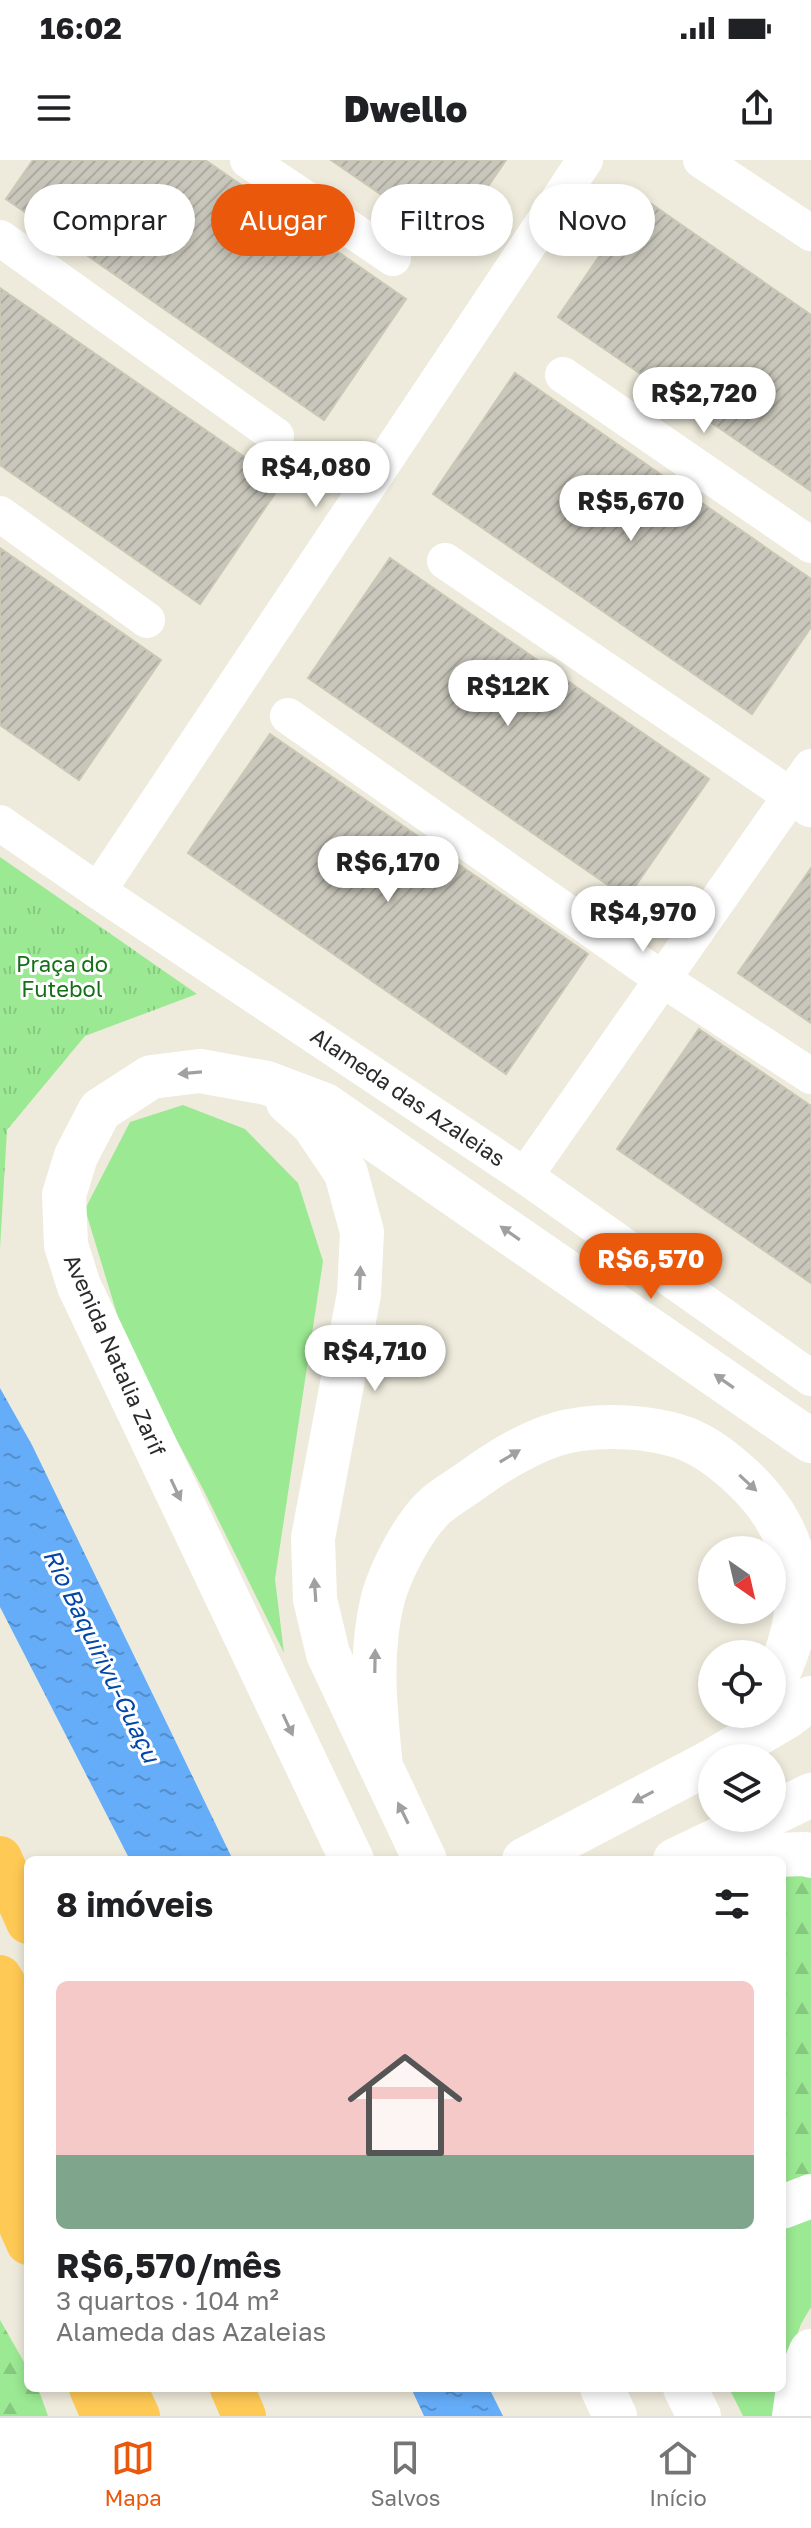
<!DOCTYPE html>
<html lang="pt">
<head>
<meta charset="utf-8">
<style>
	:root { --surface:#fff; --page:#f6f6f6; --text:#202124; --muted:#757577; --line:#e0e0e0; --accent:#ea580c }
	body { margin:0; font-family:"Golos Text",sans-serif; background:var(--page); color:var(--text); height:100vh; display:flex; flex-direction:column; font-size:30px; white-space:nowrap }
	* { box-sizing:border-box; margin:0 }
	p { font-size:26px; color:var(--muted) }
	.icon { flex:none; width:44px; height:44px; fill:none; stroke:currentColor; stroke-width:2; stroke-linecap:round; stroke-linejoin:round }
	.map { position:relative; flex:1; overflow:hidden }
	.side { position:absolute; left:24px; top:1696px; width:762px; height:536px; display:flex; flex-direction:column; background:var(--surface); border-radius:12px; box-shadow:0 4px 12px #0003 }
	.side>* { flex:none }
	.hud { position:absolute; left:24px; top:24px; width:764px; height:72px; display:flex; gap:16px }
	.needle { width:52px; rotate:146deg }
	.buttons { position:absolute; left:698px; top:1376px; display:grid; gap:16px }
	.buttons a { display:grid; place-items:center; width:88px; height:88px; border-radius:50%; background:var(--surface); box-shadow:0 4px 12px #0003; font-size:40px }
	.price { position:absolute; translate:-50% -68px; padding:0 18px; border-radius:28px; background:#fff; color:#222; font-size:26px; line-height:52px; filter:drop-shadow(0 2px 4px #0008) }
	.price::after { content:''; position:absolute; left:50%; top:48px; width:24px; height:18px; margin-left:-12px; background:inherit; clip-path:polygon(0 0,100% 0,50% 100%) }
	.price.on { background:var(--accent); color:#fff }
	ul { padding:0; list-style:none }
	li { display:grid; align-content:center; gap:16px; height:424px; padding:0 32px }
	li span { display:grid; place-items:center; height:248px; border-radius:12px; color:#555 }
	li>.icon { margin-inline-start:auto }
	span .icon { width:144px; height:144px; fill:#fffc; stroke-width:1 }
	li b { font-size:34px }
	h2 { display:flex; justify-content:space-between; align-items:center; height:96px; padding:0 32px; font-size:34px }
	.pill { padding:0 28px; border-radius:36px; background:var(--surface); box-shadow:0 4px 12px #0003; font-size:28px; line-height:72px }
	.pill.on { background:var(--accent); color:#fff }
	.status { display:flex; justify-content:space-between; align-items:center; height:56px; padding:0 40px; background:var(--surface); direction:ltr }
	.status svg { height:22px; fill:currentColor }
	header { display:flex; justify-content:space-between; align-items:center; height:104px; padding:0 32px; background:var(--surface); font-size:36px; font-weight:800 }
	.tabs { display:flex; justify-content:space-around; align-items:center; height:112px; border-top:2px solid var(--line); background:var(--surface); font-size:22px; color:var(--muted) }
	.tabs a { display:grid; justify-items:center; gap:4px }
	.tabs .on { color:var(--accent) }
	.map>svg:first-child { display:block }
	.grass { fill:#9be993 }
	.forest { fill:url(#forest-firs) }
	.park { fill:url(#park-tufts) }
	.water { fill:url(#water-ripples) }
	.building { fill:url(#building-hatch); stroke:#cac7b5; stroke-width:2 }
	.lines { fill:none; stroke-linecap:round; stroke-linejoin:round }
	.minor { stroke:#fff; stroke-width:36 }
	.secondary { stroke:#fff; stroke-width:44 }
	.motorway { stroke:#ffc955; stroke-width:44 }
	.oneway { fill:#a0a0a0 }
	.labels { text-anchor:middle; stroke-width:6; stroke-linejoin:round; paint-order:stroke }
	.park-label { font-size:22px; fill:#146f17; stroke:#fff }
	.street-label { font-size:22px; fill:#2b2b2b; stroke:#fff }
	.water-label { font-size:24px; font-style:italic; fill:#0246a8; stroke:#fff }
</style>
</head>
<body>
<div class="status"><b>16:02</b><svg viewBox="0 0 49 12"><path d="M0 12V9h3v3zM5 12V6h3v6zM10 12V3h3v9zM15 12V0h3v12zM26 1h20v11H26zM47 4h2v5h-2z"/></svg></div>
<header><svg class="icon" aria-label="menu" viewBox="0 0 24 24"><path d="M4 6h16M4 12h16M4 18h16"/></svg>Dwello<svg class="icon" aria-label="share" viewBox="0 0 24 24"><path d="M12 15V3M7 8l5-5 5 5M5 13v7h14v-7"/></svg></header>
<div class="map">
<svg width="811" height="2256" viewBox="0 0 811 2256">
	<defs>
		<pattern id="forest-firs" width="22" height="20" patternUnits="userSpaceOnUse" patternTransform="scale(2)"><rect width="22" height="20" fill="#9be993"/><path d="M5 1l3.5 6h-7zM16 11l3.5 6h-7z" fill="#86c87f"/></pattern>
		<pattern id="park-tufts" width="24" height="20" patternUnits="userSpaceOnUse" patternTransform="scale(2)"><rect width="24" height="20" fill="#9be993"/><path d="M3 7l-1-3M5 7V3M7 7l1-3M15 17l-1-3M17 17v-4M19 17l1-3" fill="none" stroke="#86c87f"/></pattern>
		<pattern id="water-ripples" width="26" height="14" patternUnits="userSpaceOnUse" patternTransform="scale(2)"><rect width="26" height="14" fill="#65adf9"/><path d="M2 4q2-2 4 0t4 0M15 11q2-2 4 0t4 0" fill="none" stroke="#538dca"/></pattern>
		<pattern id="building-hatch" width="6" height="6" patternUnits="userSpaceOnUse" patternTransform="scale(2)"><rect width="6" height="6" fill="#c9c7bb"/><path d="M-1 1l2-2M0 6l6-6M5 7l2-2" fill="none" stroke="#adaba1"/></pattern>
	</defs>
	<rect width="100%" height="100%" fill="#eeebdc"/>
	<!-- grass -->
	<path class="grass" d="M183 945 245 969 298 1023 323 1101 275 1419 284 1493 204 1331 127 1187 85 1049 130 962Z
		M811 2054V2147L801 2164 783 2216 781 2256H743L729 2228H782V2063Z"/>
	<!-- forest -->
	<path class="forest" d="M789 1712 811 1717V2014L782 2026V1717Z
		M0 2160 28 2209V2228H38L48 2256H0Z"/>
	<!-- park -->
	<path class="park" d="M0 697 197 834 85 876 7 970 0 1088Z"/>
	<!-- water -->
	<path class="water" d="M0 1228 32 1285 233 1700H130L0 1447Z
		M411 2228H489L503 2256H424Z"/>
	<!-- building -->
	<path class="building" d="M33 0H205L406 139 324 260 6 39Z
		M331 0H506L450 82Z
		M640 36 811 155V331L558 157Z
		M0 128 282 323 200 444 0 305Z
		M515 213 811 419V467L752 554 433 334Z
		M0 388 161 500 79 620 0 565Z
		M390 398 709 619 627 738 308 518Z
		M270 574 588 794 506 914 188 693Z
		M811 708V863L738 813Z
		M699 869 811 946V1123L617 989Z"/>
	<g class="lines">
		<!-- minor -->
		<path class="minor" d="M248 0 393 98
			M701 0 811 73
			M0 78 276 276
			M563 215 811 385
			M0 354 147 460
			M445 401 810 649
			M288 556 662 819 811 916
			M0 663 98 731 525 1016 811 1218
			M98 731 585 0
			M525 1016 811 607"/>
		<!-- secondary -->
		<path class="secondary" d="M288 942 313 964 346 1013 362 1072 359 1134 313 1378 315 1439 328 1494 425 1700
			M717 1598 788 1556 811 1538
			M381 1607C375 1550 369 1493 383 1438 391 1410 412 1369 433 1348 444 1337 460 1329 472 1320 502 1298 544 1273 581 1269 611 1265 648 1267 678 1276 702 1283 725 1301 743 1318 807 1378 811 1451 772 1526
			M772 1654 811 1635
			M352 1700 79 1126 66 1085 64 1035 76 996 100 950 151 917 200 911 267 923 325 945 811 1281
			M524 1700 712 1601
			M675 1700 763 1658
			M723 1700 751 1696 805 1694 811 1696
			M782 2047 811 2036
			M602 2228 615 2256
			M685 2228 699 2256
			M794 2256 799 2221 811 2191"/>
		<!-- motorway -->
		<path class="motorway" d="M0 1698 28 1762
			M0 1817 15 1842 28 1871
			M0 1873 28 1936
			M0 1950 28 2013
			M0 2019 28 2083
			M91 2228 103 2256
			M125 2228 138 2256
			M232 2228 244 2256"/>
	</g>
	<!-- one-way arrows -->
	<defs><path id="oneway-solid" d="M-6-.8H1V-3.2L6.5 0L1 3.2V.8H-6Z" transform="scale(2)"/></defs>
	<g class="oneway">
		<use href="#oneway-solid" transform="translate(190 913) rotate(175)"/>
		<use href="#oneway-solid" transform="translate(510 1073) rotate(-145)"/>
		<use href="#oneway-solid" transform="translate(360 1118) rotate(-88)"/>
		<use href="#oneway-solid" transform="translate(724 1221) rotate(-145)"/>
		<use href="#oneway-solid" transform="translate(510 1296) rotate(-31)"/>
		<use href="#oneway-solid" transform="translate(748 1323) rotate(43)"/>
		<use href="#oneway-solid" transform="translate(176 1330) rotate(65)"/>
		<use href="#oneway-solid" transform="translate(315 1430) rotate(-94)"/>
		<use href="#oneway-solid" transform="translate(375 1501) rotate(-89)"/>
		<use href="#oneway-solid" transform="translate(288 1565) rotate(65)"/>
		<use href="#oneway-solid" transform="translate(643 1637) rotate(152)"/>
		<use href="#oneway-solid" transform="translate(403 1653) rotate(-116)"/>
	</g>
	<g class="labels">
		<!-- park labels -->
		<g class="park-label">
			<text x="62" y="812">Praça do<tspan x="62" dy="25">Futebol</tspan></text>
		</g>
		<!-- street labels -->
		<g class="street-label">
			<text transform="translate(408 937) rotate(34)" y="8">Alameda das Azaleias</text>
			<text transform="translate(115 1195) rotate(66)" y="8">Avenida Natalia Zarif</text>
		</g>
		<!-- water labels -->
		<g class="water-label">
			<text transform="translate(101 1496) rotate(64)" y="8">Rio Baquirivu-Guaçu</text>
		</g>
	</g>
</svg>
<div class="buttons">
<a><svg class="needle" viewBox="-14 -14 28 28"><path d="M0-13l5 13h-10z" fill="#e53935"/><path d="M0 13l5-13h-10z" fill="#757577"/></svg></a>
<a><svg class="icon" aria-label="locate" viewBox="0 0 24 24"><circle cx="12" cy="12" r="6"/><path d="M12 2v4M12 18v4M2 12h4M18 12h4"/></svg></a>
<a><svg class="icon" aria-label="layers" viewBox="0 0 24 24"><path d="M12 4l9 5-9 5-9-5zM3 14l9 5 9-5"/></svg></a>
</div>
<b class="price" style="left:704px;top:275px">R$2,720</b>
<b class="price" style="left:316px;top:349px">R$4,080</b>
<b class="price" style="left:631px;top:383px">R$5,670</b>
<b class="price" style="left:508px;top:568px">R$12K</b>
<b class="price" style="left:388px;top:744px">R$6,170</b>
<b class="price" style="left:643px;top:794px">R$4,970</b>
<b class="price on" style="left:651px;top:1141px">R$6,570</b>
<b class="price" style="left:375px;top:1233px">R$4,710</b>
<div class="hud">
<a class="pill">Comprar</a>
<a class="pill on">Alugar</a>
<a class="pill">Filtros</a>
<a class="pill">Novo</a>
</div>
<section class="side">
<h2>8 imóveis<svg class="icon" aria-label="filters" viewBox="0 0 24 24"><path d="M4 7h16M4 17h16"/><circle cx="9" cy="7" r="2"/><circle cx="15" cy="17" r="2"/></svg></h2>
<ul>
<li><span style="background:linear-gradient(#f6c9c9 70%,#7fa58c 0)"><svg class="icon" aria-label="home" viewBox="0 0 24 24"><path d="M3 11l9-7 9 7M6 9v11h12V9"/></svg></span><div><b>R$6,570/mês</b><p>3 quartos · 104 m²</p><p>Alameda das Azaleias</p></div></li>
</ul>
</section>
</div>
<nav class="tabs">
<a class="on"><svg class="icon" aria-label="map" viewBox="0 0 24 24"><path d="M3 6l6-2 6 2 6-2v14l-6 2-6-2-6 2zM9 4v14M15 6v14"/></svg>Mapa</a>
<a><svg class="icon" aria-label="saved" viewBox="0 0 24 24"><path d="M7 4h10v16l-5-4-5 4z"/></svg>Salvos</a>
<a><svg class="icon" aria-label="home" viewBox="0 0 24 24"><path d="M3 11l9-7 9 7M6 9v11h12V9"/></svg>Início</a>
</nav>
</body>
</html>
